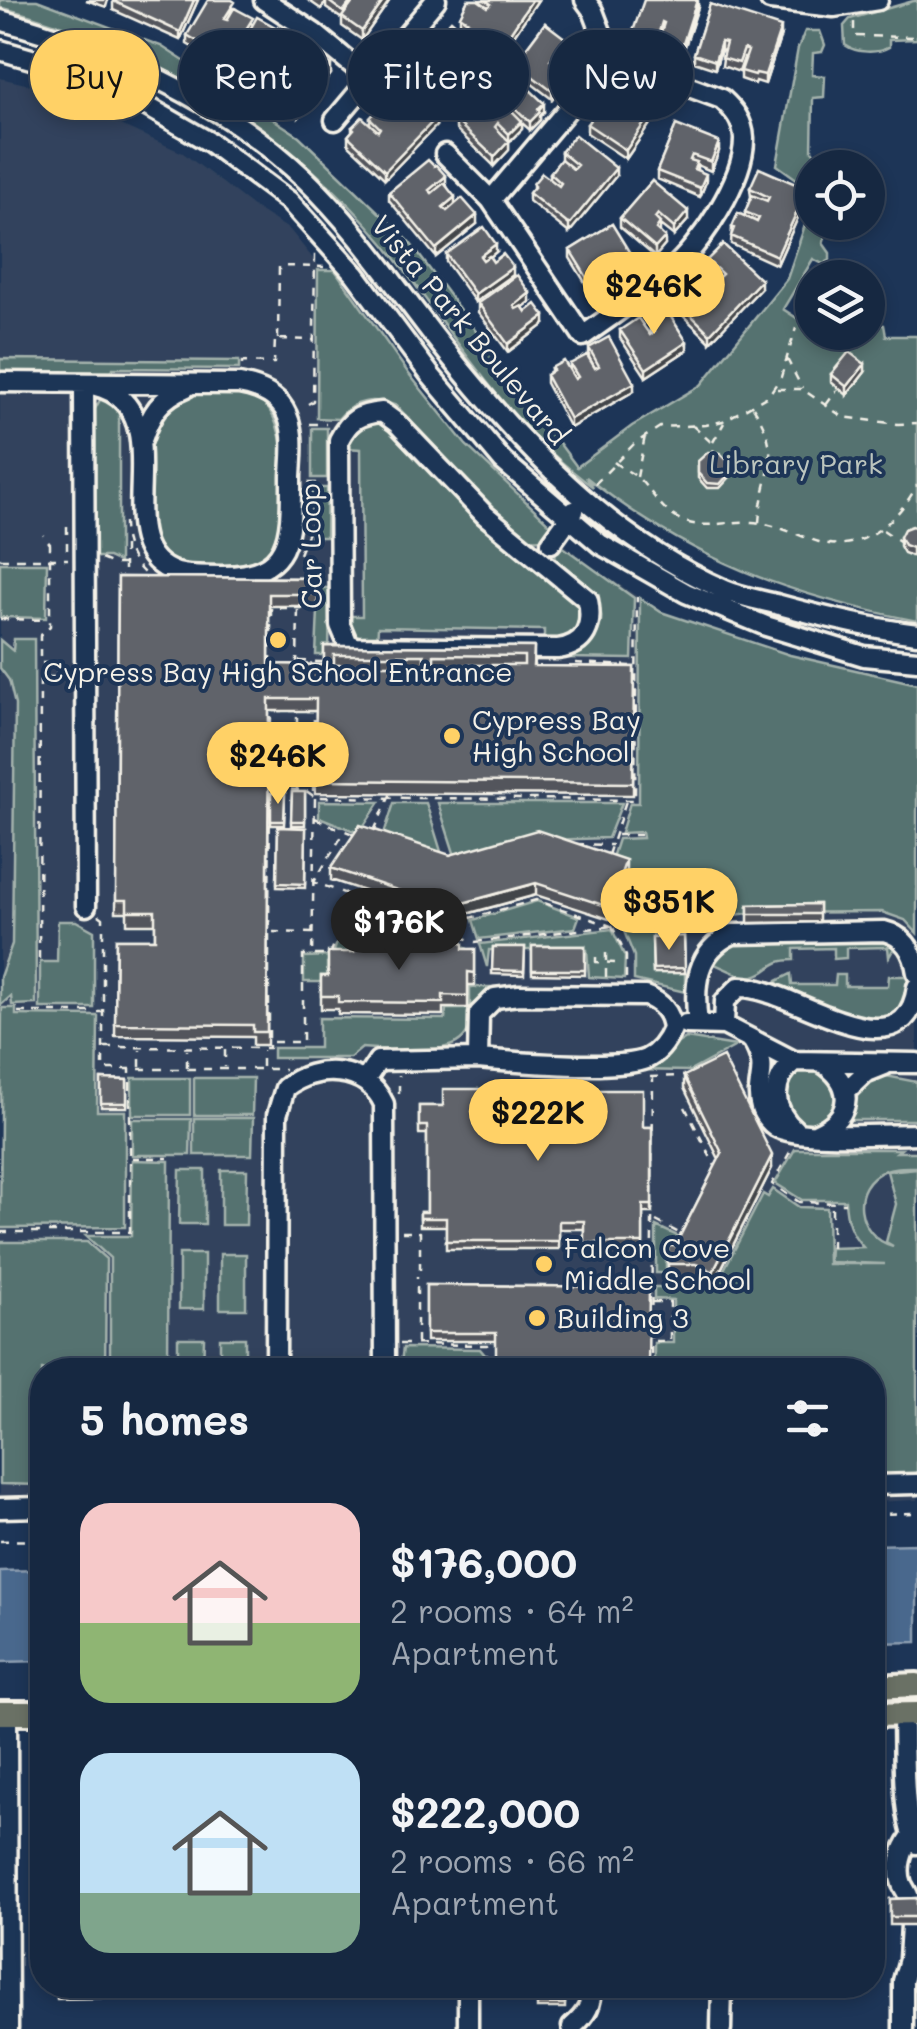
<!DOCTYPE html>
<html lang="en">
<head>
<meta charset="utf-8">
<style>
	:root { --surface:#162841; --page:#1f3048; --text:#f1f3f6; --muted:#9ea6b1; --line:#35445a; --accent:#ffd166 }
	body { margin:0; font-family:Mali,sans-serif; background:var(--page); color:var(--text); height:100vh; display:flex; flex-direction:column; font-size:38px; white-space:nowrap }
	* { box-sizing:border-box; margin:0 }
	p { font-size:32px; color:var(--muted) }
	.icon { flex:none; width:55px; height:55px; fill:none; stroke:currentColor; stroke-width:2; stroke-linecap:round; stroke-linejoin:round }
	.map { position:relative; flex:1; overflow:hidden }
	.drawer { position:absolute; left:30px; top:1358px; width:855px; height:640px; display:flex; flex-direction:column; background:var(--surface); border-radius:40px; box-shadow:0 5px 15px #0003,0 0 0 2px var(--line) }
	.drawer>* { flex:none }
	.hud { position:absolute; left:30px; top:30px; width:858px; height:90px; display:flex; gap:20px }
	.buttons { position:absolute; left:795px; top:150px; display:grid; gap:20px }
	.buttons a { display:grid; place-items:center; width:90px; height:90px; border-radius:50%; background:var(--surface); box-shadow:0 5px 15px #0003,0 0 0 2px var(--line); font-size:50px }
	.price { position:absolute; translate:-50% -85px; padding:0 22px; border-radius:35px; background:var(--accent); color:#111; font-size:32px; line-height:65px; filter:drop-shadow(0 2px 5px #0008) }
	.price::after { content:''; position:absolute; left:50%; top:60px; width:30px; height:22px; margin-left:-15px; background:inherit; clip-path:polygon(0 0,100% 0,50% 100%) }
	.price.active { background:#222; color:#fff }
	ul { padding:0; list-style:none }
	li { display:flex; align-items:center; gap:30px; height:250px; padding:0 50px }
	li span { display:grid; place-items:center; flex:none; width:280px; height:200px; border-radius:30px; color:#555 }
	li>.icon { margin-inline-start:auto }
	span .icon { width:120px; height:120px; fill:#fffc; stroke-width:1 }
	li b { font-size:42px }
	h2 { display:flex; justify-content:space-between; align-items:center; height:120px; padding:0 50px; font-size:42px }
	.chip { padding:0 35px; border-radius:45px; background:var(--surface); box-shadow:0 5px 15px #0003,0 0 0 2px var(--line); font-size:35px; line-height:90px }
	.chip.active { background:var(--accent); color:#111 }
	.map>svg:first-child { display:block }
	.built { fill:#31435d }
	.green { fill:#547270; stroke:#a4b2ac; stroke-width:2.5 }
	.water { fill:#48678d; stroke:#8d9eb1; stroke-width:2.5 }
	.lines { fill:none; stroke-linecap:round; stroke-linejoin:round }
	.minor-casing { stroke:#f4f1e8; stroke-width:25 }
	.major-casing { stroke:#f4f1e8; stroke-width:30 }
	.path { stroke:#f4f1e8; stroke-width:2.5; stroke-dasharray:8 8; stroke-linecap:butt }
	.minor { stroke:#1d3557; stroke-width:18 }
	.major { stroke:#6b7165; stroke-width:22 }
	.wall { fill:#53555b; stroke:#f4f1e8; stroke-width:2.5 }
	.shaded-wall { fill:#43454a; stroke:#f4f1e8; stroke-width:2.5 }
	.building { fill:#60636a; stroke:#f4f1e8; stroke-width:2.5; fill-rule:evenodd }
	.poi-dot { fill:#ffd166; stroke:#1d3557; stroke-width:4 }
	.labels { text-anchor:middle; stroke-width:8; stroke-linejoin:round; paint-order:stroke }
	.street-label { font-size:28px; fill:#f4f1e8; stroke:#1d3557 }
	.park-label { font-size:28px; fill:#bcc5be; stroke:#1d3557 }
	.poi-label { font-size:28px; fill:#f4f1e8; stroke:#1d3557; text-anchor:start }
</style>
</head>
<body>
<div class="map">
<svg width="917" height="2029" viewBox="0 0 917 2029">
	<rect width="100%" height="100%" fill="#1d3557"/>
	<filter id="ink" filterUnits="userSpaceOnUse"><feTurbulence type="fractalNoise" baseFrequency=".01" numOctaves="2"/><feDisplacementMap in="SourceGraphic" scale="20" xChannelSelector="R" yChannelSelector="G"/><feConvolveMatrix kernelMatrix="1 2 1 2 8 2 1 2 1" color-interpolation-filters="sRGB"/></filter>
	<g filter="url(#ink)">
		<!-- built -->
		<path class="built" d="M0 78 34 86 183 153 257 209 290 230 505 497 594 568 661 612 790 655 904 683 917 798V1500L873 1502 872 1370H42V1495L0 1497Z"/>
		<!-- green -->
		<path class="green" d="M0 0H37L161 46 299 136 408 240 577 467 632 426 701 385 787 279 812 204V222L830 223 823 243 830 253V260L823 264 813 259 783 309 812 328 814 339 864 340 868 324 884 325 886 336H917V621C787 595 691 560 586 477L593 487C512 429 463 349 405 271 306 137 159 49 0 7Z
			M917 0V39L889 40V47C877 54 856 53 845 45L844 26 850 19Z
			M805 31H820L825 45 822 52 813 53 812 75 825 76 824 97 813 98 812 151 829 167 812 168V190L777 165 798 48Z
			M318 270H335L409 374 466 445 552 526 544 539 524 540 480 498 397 406C374 398 355 398 338 419L317 418Z
			M0 359 239 361V369L113 368 112 374 0 373Z
			M191 392C215 392 246 388 265 405 291 429 292 533 265 557 248 571 234 569 214 568 199 568 183 569 169 561 137 540 147 446 157 414Z
			M108 398 119 403V562L108 557H93L94 411 100 400Z
			M375 416 394 429 479 523 581 605 583 616 576 635 554 643 544 641V630L378 627 377 643 352 635 349 616H362L361 449 346 448 352 428Z
			M312 428H327V478H312Z
			M312 488H327L326 537H311Z
			M559 544 634 598 632 659 566 658C593 650 613 621 593 595 583 581 567 575 556 563L555 549Z
			M0 563H47L46 618 0 617Z
			M319 588H330L329 655H316Z
			M640 598 661 612 790 655 917 684V933L905 920 882 912 748 913 729 916 710 928H653V973H685V992L634 980V956L620 921 643 919 644 912 619 915 614 906 626 873 609 867 618 839 643 838 642 832 621 833 630 803H639Z
			M14 639H34L36 1004 12 1005 11 996 0 1006V977L12 944 15 705 9 680 0 668V640L13 651Z
			M319 801 380 802 359 833 319 817Z
			M394 803H426L443 858 383 837Z
			M438 803H622L608 838 547 840 456 859Z
			M354 899 468 949 327 963V982H304V957L332 956Z
			M537 901 579 917 575 928 479 939 473 920Z
			M58 921H76L94 931V1008H40V962H57Z
			M612 929 625 957 624 979 589 977 587 950H489L487 967 480 944Z
			M740 943H888L894 948 889 957 888 947 846 948V958L834 959V948L794 949V960C769 960 772 971 754 976 741 979 724 967 712 963L726 947Z
			M791 974 792 985H835L836 975H845V986H888L889 976H909C909 992 901 1018 883 1022 865 1027 794 997 778 986L777 981Z
			M470 987H502C470 1003 481 1009 466 1034 451 1059 388 1049 362 1048L350 1058H273V1048H319V1018L445 1019 446 1009H470Z
			M2 1008H16V1015L98 1016 97 1111H125V1227L0 1228Z
			M686 1038 736 1046 690 1071 635 1070Z
			M783 1096a27 27 0 1 1 54 0a27 27 0 1 1-54 0Z
			M881 1075 917 1082V1120H848L862 1083Z
			M132 1078H190V1115H132Z
			M194 1078H253L252 1115H194Z
			M194 1118H253L252 1155H194Z
			M132 1119H191L190 1155H132Z
			M795 1149H901L897 1152H917V1167C906 1167 896 1166 886 1170 847 1185 857 1237 893 1246L886 1242 896 1204 887 1171 917 1168V1474L873 1475 872 1370H654V1343H673V1300L654 1299V1287H715L763 1194 768 1197 773 1189 799 1207 827 1208 828 1264H885L829 1262 830 1248 863 1247C850 1232 846 1220 845 1200H802L775 1183Z
			M132 1160 169 1161 168 1370H110V1258L86 1236H131Z
			M180 1170H205V1224H179Z
			M221 1170H247L246 1225H221Z
			M656 1226 680 1237 670 1257H666V1273H656Z
			M0 1242H87L106 1259 105 1370H42V1485L0 1484Z
			M179 1254H204V1309H179Z
			M220 1254H246V1309H220Z
			M178 1338H204L203 1370H178Z
			M220 1338H245V1370H220Z
			M403 1348 480 1349 485 1355 484 1370H400Z"/>
		<!-- water -->
		<path class="water" d="M917 1544V1642L873 1643V1545Z
			M42 1570V1661L0 1662V1571Z"/>
		<g class="lines">
			<!-- minor casing -->
			<g class="minor-casing">
				<path id="minor" d="M264 0 314 33 370 79
					M585 0 593 11 611 58
					M770 0 834 7 878 0
					M0 20C112 51 221 99 306 180 357 229 397 289 441 345 518 442 608 539 725 590 741 597 760 600 776 604 823 617 869 628 917 634
					M0 50 52 65 143 104 211 143 289 201 355 274 431 376 503 461 600 544 686 593 766 626 864 656 917 661
					M611 58 722 99C734 110 743 121 744 138 745 179 700 246 670 271 643 295 612 315 583 336L491 200Z
					M335 120 436 0
					M445 154 491 200
					M0 382 239 384C257 387 274 393 284 409 296 429 292 454 291 476 291 532 294 576 223 576 208 575 191 577 177 573 105 550 171 440 119 397 109 389 97 386 84 383
					M84 383 86 906
					M382 412 397 423 485 515 588 600C593 626 586 645 558 649L356 647 348 644 340 625 339 440C349 420 359 414 382 412Z
					M142 440C151 413 160 398 187 387
					M551 543 574 511
					M519 995 645 996C660 1001 671 1012 672 1029 667 1041 659 1053 646 1059 617 1071 514 1062 478 1059L479 1014 495 998Z
					M698 1023C693 986 696 950 733 934L884 931C905 936 914 952 917 973
					M686 1024 724 1025 794 1061 917 1063
					M724 1025 725 1001 739 987C787 984 904 1081 917 987
					M752 1040C772 1072 753 1081 761 1108 763 1115 770 1123 776 1127 798 1140 887 1134 917 1134
					M794 1061C770 1082 772 1110 795 1130
					M366 1079 378 1061 478 1059
					M846 1091 865 1073 885 1065
					M817 1133C855 1116 854 1083 821 1062
					M276 1370 277 1115 285 1088C315 1063 367 1066 384 1104L385 1370
					M872 1485 917 1484
					M0 1508 42 1507
					M7 1713 8 2029
					M903 1714C904 1743 901 1824 917 1844
					M910 1907C910 1895 907 1894 902 1884 896 1869 902 1849 911 1837
					M572 2027C587 2014 592 2005 592 1985
					M468 2029V1985
					M721 2029 722 1985
					M903 2029V1981L909 1959 911 1925"/>
			</g>
			<!-- major casing -->
			<g class="major-casing">
				<path id="major" d="M872 1687 917 1685
					M0 1713H42
					M872 1715 917 1714"/>
			</g>
			<!-- path -->
			<path class="path" d="M854 22V36L917 37
				M278 339 279 266 324 267
				M787 359 802 388
				M242 365V362L274 363 275 339 313 340
				M777 389H802L843 417 898 424 917 423
				M308 404 313 401 315 254
				M826 405 837 390
				M753 407C786 459 762 472 759 523
				M309 424H326
				M693 426 712 443 714 454
				M713 442 724 423
				M614 462C622 469 632 472 639 479 654 494 663 513 683 521 705 530 730 520 752 522 776 524 796 535 819 542 861 554 899 520 917 485
				M637 477 645 436
				M308 483H324
				M595 484 634 444 660 427 706 425 723 421 768 396 781 377 796 328
				M124 522C124 544 129 558 144 573
				M67 526V558
				M883 530 901 542
				M309 544H321
				M124 546V578
				M299 554 308 532
				M0 559H68
				M101 559 113 564H132
				M0 619 48 620
				M299 661 324 662
				M575 663 630 666
				M271 664V608H315
				M297 666 298 606
				M270 788 271 711H314L313 794
				M297 789V713
				M315 798 312 955H330L352 896
				M315 818 344 831
				M374 831 391 793
				M353 834 345 831 314 882 475 942 613 926
				M617 835H641
				M576 844 612 845
				M608 855 626 801
				M99 915 103 918V1069H285
				M437 927 536 900 611 926
				M313 933 269 932 270 789 305 790 315 797 635 800 637 597
				M269 934V1042H303V955H312
				M606 953V978
				M596 957V962L617 963
				M39 959 40 677H57V663H40V636L50 626V544L43 535
				M626 978V956L609 919 641 915
				M18 1012H102
				M104 1047 269 1048V1042
				M225 1050V1067
				M140 1067V1050
				M187 1067V1050
				M262 1067V1050
				M650 1077 686 1076
				M399 1093V1076
				M685 1107 715 1166
				M790 1152 772 1184 799 1202 845 1203
				M132 1158H168
				M656 1221 681 1234 699 1199
				M0 1232H130V1069
				M402 1232H420V1277
				M832 1248V1204
				M652 1302H670V1341H653
				M417 1343V1277
				M400 1344 487 1345V1370
				M651 1370 653 1077
				M872 1514 917 1513
				M0 1541 42 1540"/>
			<!-- minor -->
			<use href="#minor" class="minor"/>
			<!-- major -->
			<use href="#major" class="major"/>
		</g>
		<!-- wall -->
		<path class="wall" d="M86 0H108L106 7Z
			M113 0H198L180 40 113 10Z
			M308 0H390L362 40 342 26V19L326 8V2L321 9Z
			M468 0H538L502 53 460 25V16Z
			M710 4 781 35 765 84 756 81 755 84 741 79V71L745 58H744L739 72 722 66 724 51 721 50 715 69 694 62V54Z
			M698 7 681 58 658 51V42L662 31 656 50 632 42V34Z
			M235 8 253 25 277 37 250 81 187 44V35Z
			M545 23 582 60 569 77 556 67V74L562 87 552 99 515 71V63Z
			M436 36 490 63 441 118 403 84V75L407 71V67L424 63V57L436 44Z
			M309 54 331 74 299 117 258 87V79Z
			M507 68 544 112 540 116V120L530 130 522 123V129L509 142V150L494 166 456 129V121Z
			M607 96 654 118 626 159 587 133V124L613 116V109L607 105Z
			M383 98 436 126 385 179 348 144V136L352 131V127L370 124V118L383 105Z
			M676 125 719 151 711 171 697 165V170L706 182 700 197 657 179V171Z
			M561 152 616 176 569 233 529 201V193L533 188V184L550 179V173L561 160Z
			M652 181 688 220 674 236 660 225V232L665 245 655 257 620 227V218Z
			M446 184 455 204 477 224 436 257 389 200V192Z
			M750 188 807 197 777 265 731 244 732 227 745 216V212L751 197Z
			M612 224 636 272 618 283 607 266V275L604 276 607 289 594 297 570 258V250Z
			M496 252 490 257 493 262 513 275 475 302 446 262V254Z
			M707 260 761 288 710 342 674 307V298L694 286V281L707 268Z
			M530 302 523 307 526 312 545 324 508 352 478 312V303Z
			M649 312 687 350 646 377 620 338V330L650 335V326L652 324 649 320Z
			M589 348 634 391 570 428 546 383V375L551 371V368L570 371V364L595 368 589 357Z
			M865 372 847 395 831 382V374Z
			M698 461 729 478 720 488H707L698 478Z
			M917 528V554L912 556 904 553 900 546V537Z
			M118 577 318 578V606H269V664L324 665V646L534 647V666L634 667 633 795 315 793 316 711H269L267 1045H253V1037L115 1036 116 939H155V924H127V912H116Z
			M292 792H305V825H291Z
			M271 793H285L284 825H271Z
			M278 827 306 828 305 888 277 887Z
			M450 855 626 872 609 919 536 895 448 919 331 880V868Z
			M819 904V922L748 923V905Z
			M684 936 685 973H653L652 938Z
			M532 946H585V975L532 974Z
			M493 947H525L524 975 492 974Z
			M475 949V985H468V1008H443V1015L338 1014V1009H321V976H328L354 952Z
			M684 1076 772 1168 713 1285 696 1276H668V1246H675L719 1159 684 1088Z
			M101 1079 127 1080V1107H101Z
			M543 1096 643 1127H652V1213H643V1251H584V1229H559V1249H446V1226H420V1212H427V1134H419V1106H443Z
			M426 1285 649 1287 496 1341H426Z
			M917 1898V1925H890V1899Z
			M56 1985H100L101 1998 57 1999Z
			M537 1985H576V1998H565V2008H537Z"/>
		<!-- shaded-wall -->
		<path class="shaded-wall" d="M194 0H198L180 40V32Z
			M384 0H390L362 40V31Z
			M532 0H538L502 53V45Z
			M698 0V7L681 58V50Z
			M781 27V35L765 84V75Z
			M277 28V37L250 81V73Z
			M721 42V50L715 69V61Z
			M582 51V60L569 77V68Z
			M490 54V63L441 118V109Z
			M331 65V74L299 117V109Z
			M562 78V87L552 99V91Z
			M544 103V112L540 116V120L530 130V122Z
			M654 109V118L626 159V150Z
			M436 118V126L385 179V171Z
			M522 121V129L509 142V134Z
			M509 141V150L494 166V157Z
			M719 142V151L711 171V162Z
			M616 168V176L569 233V225Z
			M706 174V182L700 197V188Z
			M446 176V184L429 198V190Z
			M807 189V197L777 265V256Z
			M455 197V205L443 215V207Z
			M688 211V220L674 236V228Z
			M477 215V224L436 257V249Z
			M665 237V245L655 257V248Z
			M496 244V252L480 265V256Z
			M636 263V272L618 283V275Z
			M513 267V275L475 302V294Z
			M761 280V288L710 342V334Z
			M607 281V289L594 297V289Z
			M530 293V302L514 314V306Z
			M545 316V324L508 352V344Z
			M687 342V350L646 377V369Z
			M865 364V372L847 395V387Z
			M634 383V391L570 428V419Z
			M917 546V554L912 556V548Z
			M626 860V872L609 919V907Z
			M536 883V895L448 919V907Z
			M772 1155V1168L713 1285V1272Z"/>
		<!-- building -->
		<path class="building" d="M113 0H194L180 32 113 1Z
			M208 0H232L235 2 224 19 227 20 234 8 253 18 245 31 248 33 257 17 277 28 250 73 187 35Z
			M327 0H352L343 12Z
			M352 0H384L362 31 342 17 354 1Z
			M468 0H478L488 7 491 4 485 0H532L502 45 460 16Z
			M644 0H697L681 50 658 42 664 23 662 22 656 42 632 34Z
			M710 4 781 27 765 75 756 73 755 75 741 71 748 51 744 49 739 63 722 58 726 43 721 42 715 61 694 54Z
			M451 20 490 54 441 109 403 75 409 69 407 67 417 56 432 70 435 67 424 57 436 43 448 54 451 50 436 36Z
			M545 23 582 51 569 68 553 56 550 60 556 65 552 71 562 78 552 91 515 63Z
			M290 35 309 49 297 66 299 67 311 51 331 65 299 109 258 79Z
			M507 68 544 103 538 109 540 112 530 122 514 107 511 110 522 121 509 134 498 123 495 127 509 141 494 157 456 121Z
			M398 82 436 118 385 171 348 136 354 129 352 127 362 117 378 131 380 128 370 118 382 105 394 116 397 112 383 98Z
			M616 84 654 109 626 150 587 124 600 106 617 118 620 114 613 109 617 103 607 96Z
			M676 125 719 142 711 162 692 155 690 160 697 162 694 169 706 174 700 188 657 171Z
			M575 135 616 168 569 225 529 193 535 186 533 184 542 173 559 186 561 183 550 173 561 159 573 169 577 165 561 152Z
			M428 160 434 166 436 165 446 176 429 190 432 193 444 183 455 197 443 207 447 211 462 198 477 215 436 249 389 192Z
			M759 168 807 189 777 256 731 236 734 228 732 227 738 213 757 222 759 218 745 212 752 195 767 201 769 197 750 188Z
			M652 181 688 211 674 228 658 214 655 218 660 223 656 229 665 237 655 248 620 218Z
			M612 224 636 263 618 275 607 257 603 260 607 266 601 270 607 281 594 289 570 250Z
			M484 227 496 244 480 256 483 260 489 256 493 262 503 254 513 267 475 294 446 254Z
			M723 244 761 280 710 334 674 298 687 280 703 293 706 291 694 281 707 268 719 277 722 274 707 260Z
			M517 275 530 293 514 306 516 309 522 306 526 312 536 304 545 316 508 344 478 303Z
			M662 303 687 342 646 369 620 330 638 318 650 335 654 332 650 326 656 322 649 312Z
			M609 337 634 383 570 419 546 375 553 370 551 368 564 361 575 379 578 377 570 364 587 355 595 368 599 366 589 348Z
			M849 352 865 364 847 387 831 374Z
			M708 452 720 453 728 461 729 474 720 484 707 483 698 473V461Z
			M912 526 917 528V546L912 548 904 545 900 537 904 529Z
			M118 577 318 578V594H269V664L324 665V646L534 647 533 666 634 667 633 783 315 780 316 699H269L267 1032H253V1025L115 1024 116 939H155V911H127V900H116ZM334 655H424V665H334ZM434 655 524 656V665H434Z
			M292 792H305V821H291Z
			M271 793H285L284 821H271Z
			M360 825 450 855 537 830 626 860 609 907 536 883 448 907 331 868Z
			M278 827 306 828 305 884 277 883Z
			M819 904V914H748V905Z
			M684 936 685 968 653 969 652 938Z
			M354 942 463 943V949H475V973L468 972V996L443 995V1003L338 1002V996H321V976H328V952H354Z
			M532 946H585V970H532Z
			M493 947H525L524 971 492 970Z
			M723 1057 772 1155 713 1272 696 1264H668V1246H675L722 1153 684 1076Z
			M101 1079 127 1080V1103H101Z
			M443 1089H543V1096H563V1090H643V1127H652V1205H643V1243H584V1221H559V1241H446V1218H420V1212H427V1126H419V1106H443Z
			M426 1285 649 1287 648 1370H496V1333H426Z
			M917 1898V1917H890V1899Z
			M57 1985H100L101 1994H57Z
			M537 1985H576V1994H565V2004H537Z"/>
	</g>
	<!-- markers -->
	<g class="poi-dot">
		<circle cx="278" cy="640" r="10"/>
		<circle cx="452" cy="736" r="10"/>
		<circle cx="544" cy="1264" r="10"/>
		<circle cx="537" cy="1318" r="10"/>
	</g>
	<g class="labels">
		<!-- street labels -->
		<g class="street-label">
			<text transform="translate(470 330) rotate(50)" y="10">Vista Park Boulevard</text>
			<text transform="translate(311 546) rotate(-91)" y="10">Car Loop</text>
		</g>
		<!-- park labels -->
		<g class="park-label">
			<text x="796" y="474">Library Park</text>
		</g>
		<!-- poi labels -->
		<g class="poi-label">
			<text x="278" y="682" text-anchor="middle">Cypress Bay High School Entrance</text>
			<text x="472" y="730">Cypress Bay<tspan x="472" dy="32">High School</tspan></text>
			<text x="564" y="1258">Falcon Cove<tspan x="564" dy="32">Middle School</tspan></text>
			<text x="557" y="1328">Building 3</text>
		</g>
	</g>
</svg>
<div class="buttons">
<a><svg class="icon" aria-label="locate" viewBox="0 0 24 24"><circle cx="12" cy="12" r="6"/><path d="M12 2v4M12 18v4M2 12h4M18 12h4"/></svg></a>
<a><svg class="icon" aria-label="layers" viewBox="0 0 24 24"><path d="M12 4l9 5-9 5-9-5zM3 14l9 5 9-5"/></svg></a>
</div>
<b class="price" style="left:654px;top:337px">$246K</b>
<b class="price" style="left:278px;top:807px">$246K</b>
<b class="price" style="left:669px;top:953px">$351K</b>
<b class="price active" style="left:399px;top:973px">$176K</b>
<b class="price" style="left:538px;top:1164px">$222K</b>
<div class="hud">
<a class="chip active">Buy</a>
<a class="chip">Rent</a>
<a class="chip">Filters</a>
<a class="chip">New</a>
</div>
<section class="drawer">
<h2>5 homes<svg class="icon" aria-label="filters" viewBox="0 0 24 24"><path d="M4 7h16M4 17h16"/><circle cx="9" cy="7" r="2"/><circle cx="15" cy="17" r="2"/></svg></h2>
<ul>
<li><span style="background:linear-gradient(#f6c9c9 60%,#8fb573 0)"><svg class="icon" aria-label="home" viewBox="0 0 24 24"><path d="M3 11l9-7 9 7M6 9v11h12V9"/></svg></span><div><b>$176,000</b><p>2 rooms · 64 m²</p><p>Apartment</p></div></li>
<li><span style="background:linear-gradient(#bfe0f5 70%,#7fa58c 0)"><svg class="icon" aria-label="home" viewBox="0 0 24 24"><path d="M3 11l9-7 9 7M6 9v11h12V9"/></svg></span><div><b>$222,000</b><p>2 rooms · 66 m²</p><p>Apartment</p></div></li>
</ul>
</section>
</div>
</body>
</html>
